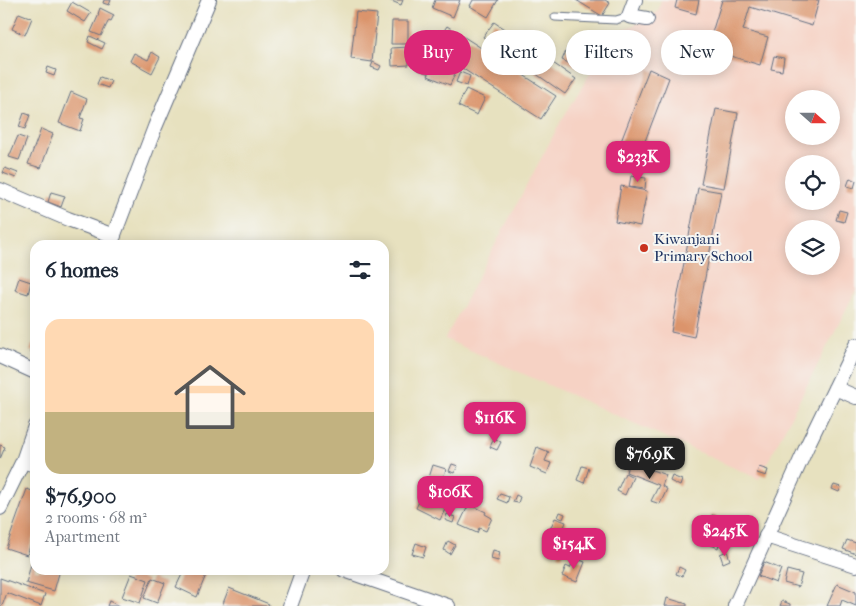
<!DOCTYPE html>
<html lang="en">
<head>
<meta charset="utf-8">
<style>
	:root { --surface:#fff; --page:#f6f6f7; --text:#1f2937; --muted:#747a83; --accent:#db2777 }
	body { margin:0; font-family:"IM FELL French Canon",serif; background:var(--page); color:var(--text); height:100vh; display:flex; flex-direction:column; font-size:19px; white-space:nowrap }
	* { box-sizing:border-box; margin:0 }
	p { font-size:16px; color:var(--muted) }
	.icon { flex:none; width:28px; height:28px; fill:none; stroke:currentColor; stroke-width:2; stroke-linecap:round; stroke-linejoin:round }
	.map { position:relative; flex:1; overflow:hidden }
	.drawer { position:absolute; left:30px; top:240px; width:359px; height:335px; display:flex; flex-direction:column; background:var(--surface); border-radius:15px; box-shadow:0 2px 12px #0003 }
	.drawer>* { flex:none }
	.guide { position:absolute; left:404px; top:30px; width:376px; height:45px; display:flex; gap:10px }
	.needle { width:32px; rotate:111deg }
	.buttons { position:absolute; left:785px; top:90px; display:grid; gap:10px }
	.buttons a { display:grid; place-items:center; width:55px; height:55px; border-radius:50%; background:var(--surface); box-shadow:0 2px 12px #0003; font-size:25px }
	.price { position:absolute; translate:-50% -42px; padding:0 11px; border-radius:10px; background:var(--accent); color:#fff; font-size:16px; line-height:32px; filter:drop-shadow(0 1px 2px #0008) }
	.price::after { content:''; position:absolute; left:50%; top:30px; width:15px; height:11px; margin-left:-8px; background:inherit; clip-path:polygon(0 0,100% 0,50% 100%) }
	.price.active { background:#222; color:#fff }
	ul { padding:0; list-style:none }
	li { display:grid; align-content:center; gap:10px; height:265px; padding:0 15px }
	li span { display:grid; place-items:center; height:155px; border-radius:15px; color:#555 }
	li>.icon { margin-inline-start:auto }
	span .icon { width:90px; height:90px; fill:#fffc; stroke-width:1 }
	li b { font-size:21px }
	h2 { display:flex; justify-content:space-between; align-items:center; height:60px; padding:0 15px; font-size:21px }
	.pill { padding:0 18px; border-radius:22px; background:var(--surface); box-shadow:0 2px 12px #0003; font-size:18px; line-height:45px }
	.pill.active { background:var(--accent); color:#fff }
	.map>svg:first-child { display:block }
	.built { fill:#f6d2c4; fill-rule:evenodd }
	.building { fill:#db946c }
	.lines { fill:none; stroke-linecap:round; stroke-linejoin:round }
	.lane-casing { stroke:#626d80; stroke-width:9 }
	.street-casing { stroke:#626d80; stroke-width:16 }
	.lane { stroke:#fff; stroke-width:7 }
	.street { stroke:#fff; stroke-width:14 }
	.poi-dot { fill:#c8321e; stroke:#f6f6f2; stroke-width:2 }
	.labels { text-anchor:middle; stroke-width:4; stroke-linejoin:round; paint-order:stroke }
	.poi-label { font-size:15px; fill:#1b2f5e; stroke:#f6f6f2; text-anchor:start }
</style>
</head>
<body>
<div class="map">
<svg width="856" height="606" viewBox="0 0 856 606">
	<rect width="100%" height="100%" fill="#f6f6f2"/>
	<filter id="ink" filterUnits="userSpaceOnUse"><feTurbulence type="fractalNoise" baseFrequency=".02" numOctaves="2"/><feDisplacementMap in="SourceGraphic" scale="10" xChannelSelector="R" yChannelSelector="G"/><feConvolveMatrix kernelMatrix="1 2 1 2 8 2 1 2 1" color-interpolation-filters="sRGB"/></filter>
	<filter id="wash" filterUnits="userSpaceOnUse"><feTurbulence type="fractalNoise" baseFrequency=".0096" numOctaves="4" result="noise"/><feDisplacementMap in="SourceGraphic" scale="20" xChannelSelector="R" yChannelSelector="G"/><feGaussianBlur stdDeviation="1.12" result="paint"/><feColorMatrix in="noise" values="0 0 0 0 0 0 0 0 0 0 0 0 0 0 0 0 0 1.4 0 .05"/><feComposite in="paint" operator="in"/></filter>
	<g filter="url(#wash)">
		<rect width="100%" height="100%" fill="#e7e1bf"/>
		<!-- built -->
		<path class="built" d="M661 0H856V290L759 479 445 339 561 121 599 59 617 32 641 22 658 11ZM794 99H831V136H794ZM794 164H831V201H794ZM794 229H831V266H794Z"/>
		<g id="blocks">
			<!-- building -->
			<path class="building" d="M104 0H111L109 5 103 3Z
				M389 0H403L401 5Z
				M435 0H460L453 17 432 8Z
				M473 0H498L488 17 470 6Z
				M576 0H605L610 3 602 16Z
				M677 0H699L696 14 675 8Z
				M722 0H819L812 26 750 7 743 30 768 37 760 65 707 49Z
				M72 2 91 13 85 22 67 11Z
				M100 8 114 15 111 21 109 20 101 36 91 32 99 14H98Z
				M356 12 377 14 372 62 351 59Z
				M19 13 32 18 25 35 12 29Z
				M392 21H408V44H391Z
				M494 22 576 79 565 94 483 37Z
				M447 26 556 96 541 119 432 49Z
				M90 36 105 43 102 49 88 42Z
				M570 42 590 51 582 69 562 60Z
				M408 47 409 65 392 66 391 48Z
				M152 52 160 57 152 73 130 61 134 53 148 60Z
				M774 56 784 58 782 71 771 69Z
				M421 57 434 62 435 60 457 69 450 85 428 76 429 74 416 69Z
				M373 62 381 66 379 70 371 67Z
				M48 67 56 70 54 76 46 73Z
				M649 69 669 78 634 170 613 162Z
				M460 72 470 76 467 86 456 82Z
				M100 77 111 81 108 88 97 84Z
				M466 89 485 98 477 115 458 106Z
				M71 92 87 99 80 118 84 119 80 131 59 123Z
				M716 109 738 113 724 188 701 184Z
				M24 113 30 115 25 129 19 127Z
				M41 129 53 134 41 168 28 164Z
				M18 136 27 139 19 160 9 157Z
				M5 168 18 173 16 178 3 173Z
				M631 176 646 178 645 189 629 187Z
				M850 178 856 181 854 188 847 186Z
				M621 186 647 191 640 226 615 221Z
				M698 188 721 192 694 337 671 332Z
				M51 192 65 196 61 207 48 202Z
				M839 210 847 212 844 222 836 220Z
				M19 278 31 282 28 294 15 290Z
				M33 343H35V352L30 351Z
				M494 438 501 442 497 450 490 447Z
				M0 445 5 447 0 459Z
				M537 447 549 452 545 461 551 463 547 474 530 467Z
				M629 462 666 475 662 486 667 489 660 504 651 501 659 485 626 472Z
				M452 464 458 466 454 473 449 471Z
				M433 465 446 469 438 494 425 490Z
				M582 466 589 468 584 483 577 480Z
				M759 467 768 470 766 476 757 473Z
				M625 473 633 477 625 495 617 491Z
				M672 476 682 480 680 486 670 481Z
				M834 485 841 487 839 492 832 489Z
				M27 489 35 492V532L27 555 6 548Z
				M423 493 447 505 440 520 416 508Z
				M500 494 509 497 507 503 497 499Z
				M516 495 520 497 518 503 513 502Z
				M469 504 486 512 485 514 492 518 486 531 479 528 477 533 459 525Z
				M560 512 565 514 563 519 558 517Z
				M447 514 455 517 453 523 445 520Z
				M712 515 730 521 727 529 735 532 728 548 719 544 718 548 702 541Z
				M555 518 566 522 561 535 567 538 563 548 545 540Z
				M847 540 856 543V554L843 549Z
				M448 541 455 545 450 554 444 550Z
				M416 543 426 547 423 557 412 554Z
				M560 549 564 550 562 557 558 555Z
				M493 550 500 552 498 561 491 559Z
				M727 551 730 560 723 563 720 554Z
				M34 553 35 570H60L54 591 26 583Z
				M575 558 585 562 577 582 562 576 566 566 570 568Z
				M764 562 781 569 776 583 758 576Z
				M679 567 685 570 682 576 676 574Z
				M184 570H208L197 597 176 587Z
				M787 570 802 574 798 587 784 583Z
				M131 574 148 580 140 603 122 597Z
				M0 578 45 594 41 606 7 593 2 606H0Z
				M152 578 165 583 157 603 144 598Z
				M837 584 856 592V606L842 600 840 606H827Z
				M229 588 269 604 268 606H222Z
				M667 598 687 604V606H665Z
				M109 601 119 606H107Z
				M782 601 790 604V606H780Z"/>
		</g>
	</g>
	<g filter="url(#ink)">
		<use href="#blocks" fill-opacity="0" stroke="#626d80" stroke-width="1"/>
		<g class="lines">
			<!-- lane casing -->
			<g class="lane-casing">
				<path id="lane" d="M555 17 616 20 629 16"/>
			</g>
			<!-- street casing -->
			<g class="street-casing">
				<path id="street" d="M635 0 629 16 647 19
					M0 190 68 219 114 236
					M110 245 155 127 209 0
					M0 356 35 372
					M835 388 856 397
					M23 461 35 465
					M0 508 23 461 35 426
					M766 536 856 565
					M344 570 448 606
					M290 606 303 570
					M735 606 808 444 856 345"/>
			</g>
			<!-- lane -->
			<use href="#lane" class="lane"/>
			<!-- street -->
			<use href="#street" class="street"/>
		</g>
	</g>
	<!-- markers -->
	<circle class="poi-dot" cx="644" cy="248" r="5"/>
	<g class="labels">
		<!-- poi labels -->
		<g class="poi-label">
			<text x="654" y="244">Kiwanjani<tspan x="654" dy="17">Primary School</tspan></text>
		</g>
	</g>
</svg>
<div class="buttons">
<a><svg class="needle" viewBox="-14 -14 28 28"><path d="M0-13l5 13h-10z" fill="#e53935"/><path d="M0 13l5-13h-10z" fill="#747a83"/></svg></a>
<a><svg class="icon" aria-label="locate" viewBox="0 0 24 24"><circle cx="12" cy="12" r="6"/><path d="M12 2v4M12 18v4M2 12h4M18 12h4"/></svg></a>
<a><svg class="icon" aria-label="layers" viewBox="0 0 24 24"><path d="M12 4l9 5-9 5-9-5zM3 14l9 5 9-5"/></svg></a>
</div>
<b class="price" style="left:638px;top:183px">$233K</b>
<b class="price" style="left:495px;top:444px">$116K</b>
<b class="price active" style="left:650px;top:480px">$76.9K</b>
<b class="price" style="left:450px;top:518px">$106K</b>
<b class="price" style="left:725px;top:557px">$245K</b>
<b class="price" style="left:574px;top:570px">$154K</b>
<div class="guide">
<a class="pill active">Buy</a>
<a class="pill">Rent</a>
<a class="pill">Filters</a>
<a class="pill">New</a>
</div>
<section class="drawer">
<h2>6 homes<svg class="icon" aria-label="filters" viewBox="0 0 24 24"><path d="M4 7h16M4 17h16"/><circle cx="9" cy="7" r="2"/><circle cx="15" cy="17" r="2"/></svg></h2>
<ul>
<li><span style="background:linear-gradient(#ffd9b3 60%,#c2b280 0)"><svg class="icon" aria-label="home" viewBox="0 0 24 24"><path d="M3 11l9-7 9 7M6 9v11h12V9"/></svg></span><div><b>$76,900</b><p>2 rooms · 68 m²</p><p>Apartment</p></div></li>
</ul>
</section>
</div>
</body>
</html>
